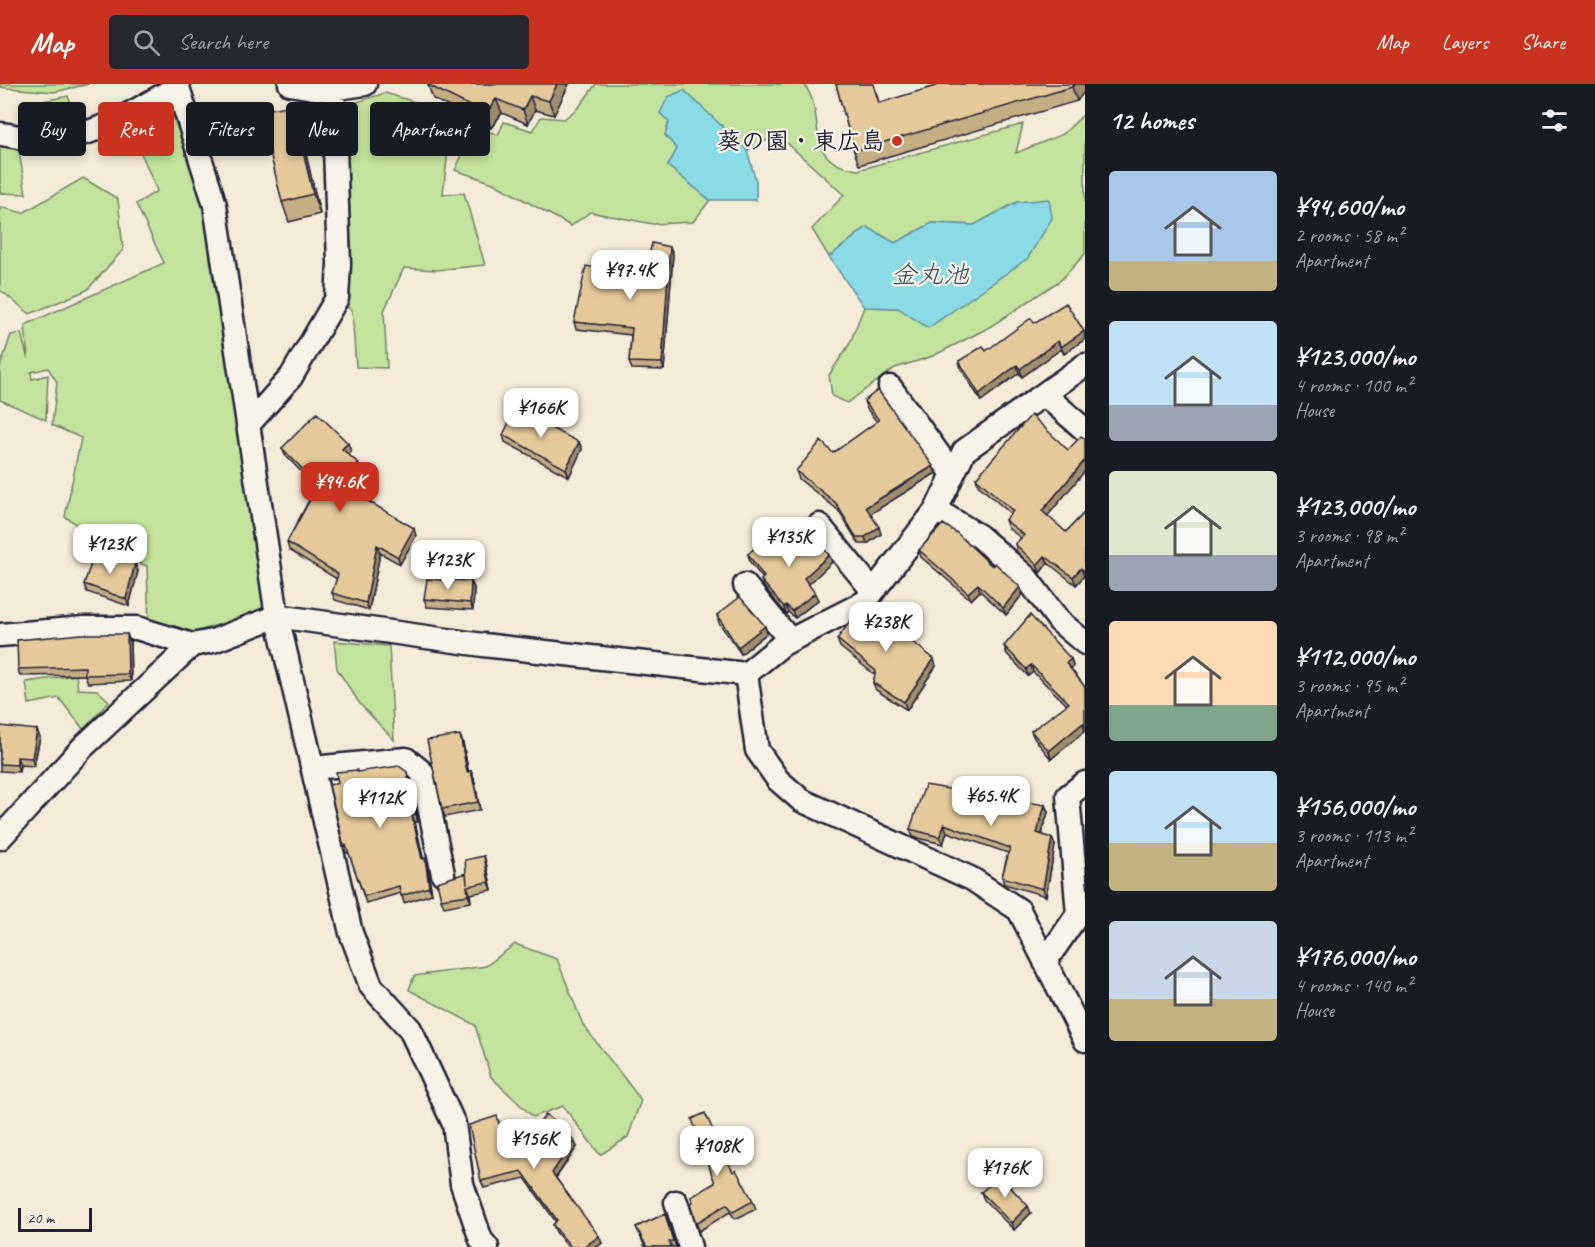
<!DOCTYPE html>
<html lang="en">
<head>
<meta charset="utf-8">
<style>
	:root { --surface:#171b24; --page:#242831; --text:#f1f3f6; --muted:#9ea1a6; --accent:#c8321e }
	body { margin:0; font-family:Caveat,"Klee One",sans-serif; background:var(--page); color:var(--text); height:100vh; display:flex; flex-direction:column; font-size:22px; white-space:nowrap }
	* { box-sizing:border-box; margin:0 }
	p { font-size:20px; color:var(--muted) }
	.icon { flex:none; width:33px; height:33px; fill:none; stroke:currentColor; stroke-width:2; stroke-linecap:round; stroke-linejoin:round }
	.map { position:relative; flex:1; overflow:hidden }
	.details { display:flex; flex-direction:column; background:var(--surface); width:510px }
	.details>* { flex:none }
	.guide { position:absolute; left:18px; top:18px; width:570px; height:54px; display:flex; gap:12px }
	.scale { position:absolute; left:18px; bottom:15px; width:74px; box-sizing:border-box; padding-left:6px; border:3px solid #22223b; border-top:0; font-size:16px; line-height:21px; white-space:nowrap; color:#22223b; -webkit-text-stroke:4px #f7f3e8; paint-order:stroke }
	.price { position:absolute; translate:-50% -51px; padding:0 14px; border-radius:12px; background:#fff; color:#222; font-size:20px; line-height:39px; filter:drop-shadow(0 2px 3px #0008) }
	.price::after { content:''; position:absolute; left:50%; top:36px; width:18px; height:14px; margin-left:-9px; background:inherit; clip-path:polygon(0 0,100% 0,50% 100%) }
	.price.on { background:var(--accent); color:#fff }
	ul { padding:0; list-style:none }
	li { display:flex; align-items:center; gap:18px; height:150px; padding:0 24px }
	li span { display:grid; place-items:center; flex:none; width:168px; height:120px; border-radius:6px; color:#555 }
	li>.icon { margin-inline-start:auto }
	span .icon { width:72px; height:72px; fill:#fffc; stroke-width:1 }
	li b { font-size:26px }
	h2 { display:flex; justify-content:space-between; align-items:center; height:72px; padding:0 24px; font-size:26px }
	.tag { padding:0 21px; border-radius:6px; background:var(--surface); box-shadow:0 3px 9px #0003; font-size:21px; line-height:54px }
	.tag.on { background:var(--accent); color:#fff }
	header { display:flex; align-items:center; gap:36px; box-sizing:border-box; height:84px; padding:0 30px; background:var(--accent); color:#fff }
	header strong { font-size:28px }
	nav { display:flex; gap:33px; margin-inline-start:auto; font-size:21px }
	.search { width:420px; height:54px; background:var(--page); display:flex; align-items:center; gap:15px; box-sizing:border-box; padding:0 21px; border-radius:6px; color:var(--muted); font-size:22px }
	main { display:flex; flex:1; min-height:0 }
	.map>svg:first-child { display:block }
	.green { fill:#c3e29b; stroke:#72826b; stroke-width:1.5 }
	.water { fill:#8bdbe6; stroke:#6191a2; stroke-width:1.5 }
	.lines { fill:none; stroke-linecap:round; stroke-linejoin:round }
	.street-casing { stroke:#22223b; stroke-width:27 }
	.street { stroke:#f7f3e8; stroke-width:22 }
	.wall { fill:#c5ad84; stroke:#22223b; stroke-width:1.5 }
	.shaded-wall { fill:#a08d6c; stroke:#22223b; stroke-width:1.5 }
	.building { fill:#e5c99a; stroke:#22223b; stroke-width:1.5 }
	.poi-dot { fill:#c8321e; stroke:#f7f3e8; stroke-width:2 }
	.labels { text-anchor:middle; stroke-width:4.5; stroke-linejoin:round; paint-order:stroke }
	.poi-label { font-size:24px; font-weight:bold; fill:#22223b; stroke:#f7f3e8; text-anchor:end }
	.water-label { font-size:26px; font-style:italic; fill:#3c5066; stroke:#f7f3e8 }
</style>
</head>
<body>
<header>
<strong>Map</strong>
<div class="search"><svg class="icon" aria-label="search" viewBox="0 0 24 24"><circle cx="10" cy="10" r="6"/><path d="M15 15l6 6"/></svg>Search here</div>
<nav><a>Map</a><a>Layers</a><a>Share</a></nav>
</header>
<main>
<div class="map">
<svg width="1085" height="1163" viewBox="0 0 1085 1163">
	<rect width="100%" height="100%" fill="#f3ebd8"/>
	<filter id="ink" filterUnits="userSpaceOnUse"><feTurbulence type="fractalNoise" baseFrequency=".0167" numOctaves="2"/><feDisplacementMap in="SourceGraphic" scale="12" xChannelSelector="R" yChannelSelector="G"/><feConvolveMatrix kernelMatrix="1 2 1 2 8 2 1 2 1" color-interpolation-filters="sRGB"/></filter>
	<g filter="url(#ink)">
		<!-- green -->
		<path class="green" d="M0 0H89L54 8 8 4 0 3Z
			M596 0H804C829 34 800 78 858 86L1023 40 1016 69 1063 50 1085 29V170L1061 196 988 244 933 272 895 284 847 319 832 312 829 291 849 261 864 223 898 224 1017 118 974 141 932 139 895 159 867 143 829 173 812 145 844 111 778 51 747 66 721 41 669 38 665 51 677 65 668 82 710 116 693 138 653 140 590 128 571 142 493 99 455 86 467 61 439 42 444 31 498 51 504 38 533 47 541 33 564 35 579 23Z
			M385 9 435 24 430 55 449 57 443 110 464 109 485 181 437 186 404 184 384 227 387 284 356 283 352 226 347 223 348 21Z
			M173 11 210 120 267 525 189 550 149 541 147 482 77 456 75 439 65 433 81 354 52 341 57 298 48 284 31 288 32 295 48 291 46 336 0 316V283L11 251 21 249 28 275 25 241 164 179 136 120 157 107 129 40Z
			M68 12 78 41 37 48 32 19Z
			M0 61H18L26 110 0 109Z
			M83 94 118 115 123 166 87 206 30 230 0 206V123L23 129Z
			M334 557 389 562 394 656 360 620 337 585Z
			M76 591 78 605 97 606 109 617 84 646 59 614 29 620 26 598Z
			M515 860 557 875 583 941 641 1016 628 1053 600 1071 563 1022 533 1033 491 993 475 941 409 906 414 892 486 882Z"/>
		<!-- water -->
		<path class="water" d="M684 6 747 66 756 97V116H710L668 82 677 65 665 51 669 38 660 29 668 13Z
			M1049 115 1052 134 1028 174 928 244 898 224 864 223 829 173 867 143 895 159 932 139 974 141 1017 118Z"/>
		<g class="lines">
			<!-- street casing -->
			<g class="street-casing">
				<path id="street" d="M177 0 215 121 277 532 351 849 371 902 410 945 454 1040 462 1100 481 1156 487 1163
					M290 0 324 6 365 0
					M0 50C14 51 27 56 41 56 93 56 134 27 177 3
					M890 303 953 390
					M1045 311 1085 346
					M248 341 291 293 337 214 339 180 333 5
					M936 426 979 452 1026 493 1059 537 1085 559
					M819 441 873 507
					M745 501 790 556
					M0 551 84 544H137L192 561
					M746 590 757 666 778 696 801 716 972 795 1019 826 1085 956
					M313 684 406 675 422 688 443 790
					M0 754 83 663 192 561 213 557 277 532 483 561 746 590 783 560 865 518 936 426 964 367 1085 281
					M1045 878 1078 830 1068 712 1085 699
					M676 1118 690 1163"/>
			</g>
			<!-- street -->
			<use href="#street" class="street"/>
		</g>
		<!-- wall -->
		<path class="wall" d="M428 0H569L554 31 535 26 528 40 502 29 491 44 433 15 428 1Z
			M836 0H874L879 19 1085 0 1077 17 859 81 854 67Z
			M292 21 299 41 320 130 289 138 282 118Z
			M670 163 673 170 664 286 632 285 629 278 631 251 576 245 574 238 614 187 648 176Z
			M1034 239 1085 250V255L1064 270 1061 265 1022 293 1019 289 981 317 961 285 959 277 986 267Z
			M864 317 936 389 870 430 881 450 867 460H859L838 426 799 395 796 387 833 369 877 338 867 325Z
			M503 351 579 358 582 365 569 393 505 358Z
			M282 364 351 367 348 370 358 379 361 387 345 403 416 452 400 480 380 469 369 526 335 516 332 509 337 495 289 466 287 458 316 403 285 371Z
			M976 394 1047 432 1066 448 1085 428V493L1084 492 1076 501 1048 479 1040 489 1017 468 1015 460 1021 454 1008 444 1005 436 1011 430 978 401Z
			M919 466 1022 511 1006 531 980 507 971 516 921 473Z
			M782 468 832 478 808 500 818 516 795 534 788 528 786 530 764 503 761 496 763 495 750 478 748 470Z
			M135 480 138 487 129 522 87 508 84 500Z
			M471 497 474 504 473 526 427 523 424 515Z
			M717 531 767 549 741 570 719 539Z
			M127 550 130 558 131 597 88 599 85 591 20 592 18 585Z
			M837 555 936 582 907 626 876 606 873 599 875 591 840 563Z
			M1004 562 1071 575 1073 582 1071 585 1085 603V647L1051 675 1034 654 1031 647 1067 621 1033 588 1028 592 1007 570Z
			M0 642 40 653 34 682 20 681 19 688 0 687Z
			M463 659 468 687H471L474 694 480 726 445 733 442 725Z
			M358 688 410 695 418 738H415L423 775 427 781 432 810 404 819 401 809 366 819 349 769H346L344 762 338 699Z
			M1045 721 1048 728 1041 751 1055 761 1046 812 1004 800 1002 793 1008 769 947 748 943 760 913 753 910 745Z
			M484 772 486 779 492 806 470 810 471 818 444 823 441 815 466 789Z
			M500 1039 505 1061 577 1063 556 1094 602 1159 597 1163H568L556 1148 553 1141 556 1138 525 1094 484 1104 481 1097Z
			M733 1088 753 1117 756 1125 735 1135 730 1128 699 1147 690 1120 693 1119 691 1113Z
			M981 1108 1031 1129 1014 1146 984 1116Z
			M665 1130 676 1163H645L636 1143Z"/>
		<!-- shaded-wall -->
		<path class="shaded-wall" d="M557 0H569L554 31 549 17Z
			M1075 0H1085V7L1077 17 1072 3Z
			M530 12 535 26 528 40 523 26Z
			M496 15 502 29 491 44 486 30Z
			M292 21 299 41 320 130 313 110Z
			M670 163 673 170 664 286 662 279Z
			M1084 247 1085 255 1064 270 1061 263Z
			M1058 257 1061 265 1022 293 1020 285Z
			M1017 281 1019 289 981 317 979 310Z
			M579 358 582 365 569 393 566 385Z
			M348 359 351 367 345 373 342 365Z
			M1085 376V387L1045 435 1042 427Z
			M358 379 361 387 342 407 339 400Z
			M933 382 936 389 869 431 866 423Z
			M879 443 881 450 867 460 865 453Z
			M414 444 416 452 400 480 398 473Z
			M377 461 380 469 369 526 366 519Z
			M829 471 832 478 807 502 804 494Z
			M1045 472 1048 479 1040 489 1037 481Z
			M135 480 138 487 129 522 126 515Z
			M1081 484 1084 492 1076 501 1073 493Z
			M471 497 474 504 473 526 470 519Z
			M978 500 980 507 971 516 968 509Z
			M1020 503 1022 511 1006 531 1003 524Z
			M815 509 818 516 795 534 792 527Z
			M786 521 788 528 786 530 784 523Z
			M765 542 767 549 741 570 738 563Z
			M127 550 130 558 131 597 128 590Z
			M934 575 936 582 907 626 904 618Z
			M1071 575 1073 582 1069 587 1066 579Z
			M1031 581 1033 588 1028 592 1026 585Z
			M1083 639 1085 647 1051 675 1049 667Z
			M37 646 40 653 34 682 32 674Z
			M460 651 463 659 470 695 467 688Z
			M17 673 20 681 19 688 17 681Z
			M471 687 474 694 480 726 478 718Z
			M407 688 410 695 418 738 416 730Z
			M1045 721 1048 728 1040 757 1037 749Z
			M412 731 415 738 425 782 422 775Z
			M944 740 947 748 943 760 940 753Z
			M1052 754 1055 761 1046 812 1043 805Z
			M484 772 486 779 492 806 489 798Z
			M425 774 427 781 432 810 429 803Z
			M467 802 470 810 471 818 468 811Z
			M574 1056 577 1063 554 1096 552 1089Z
			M1028 1122 1031 1129 1014 1146 1011 1139Z
			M599 1152 602 1159 597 1163H584Z"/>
		<!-- building -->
		<path class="building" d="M428 0H557L549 17 530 12 523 26 496 15 486 30 428 1Z
			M836 0H873L879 19 942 0H1075L1072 3 854 67Z
			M292 21 313 110 282 118 260 27Z
			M652 159 670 163 662 279 629 278 632 244 574 238 586 182 614 187 616 171 648 176Z
			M1066 219 1084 247 1061 263 1058 257 1020 285 1017 281 979 310 959 277 983 262 986 267 1031 234 1034 239Z
			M878 306 933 382 866 423 879 443 865 453H856L836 419 796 387 821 357 833 369 879 336 864 317Z
			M515 326 579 358 566 385 503 351Z
			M317 329 348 359 342 365 358 379 339 400 414 444 398 473 377 461 366 519 332 509 338 490 287 458 318 401 282 364Z
			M1031 331 1068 366 1081 352 1085 355V376L1042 427 1066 448 1085 428V488L1081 484 1073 493 1045 472 1037 481 1015 460 1024 451 1005 436 1013 427 976 394Z
			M943 440 957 449 992 482 995 479 1020 503 1003 524 978 500 968 509 919 466Z
			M807 445 829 471 804 494 815 509 792 527 786 521 784 523 761 496 764 493 748 470 769 451 782 468Z
			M95 468 135 480 126 515 84 500Z
			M427 495 471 497 470 519 424 515Z
			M740 513 765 542 738 563 717 531Z
			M869 523 934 575 904 618 873 599 876 587 837 555 857 528Z
			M1030 531 1071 575 1066 579 1085 603V641L1083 639 1049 667 1031 647 1069 619 1031 581 1026 585 1004 562Z
			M82 550H127L128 590 85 591V583L18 585 17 556Z
			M0 642 37 646 32 674 17 673V681L0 680Z
			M460 651 467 688 471 687 478 718 442 725 427 656Z
			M399 682 407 688 416 730 412 731 422 775 425 774 429 803 401 812 399 802 364 812 346 761 344 762 329 701 338 699 336 688 357 686V688Z
			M925 701 1045 721 1037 749 1052 754 1043 805 1002 793 1010 764 944 740 940 753 910 745Z
			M484 772 489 798 467 802 468 811 441 815 437 798 466 789 467 800 465 776Z
			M705 1029 733 1088 736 1086 753 1117 733 1128 727 1120 696 1139 690 1120 693 1118 691 1113 715 1099 692 1035Z
			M546 1030 574 1056 552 1089 599 1152 584 1163H571L553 1141 557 1136 522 1087 481 1097 469 1041 497 1032 505 1061 529 1053Z
			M1000 1092 1028 1122 1011 1139 981 1108Z
			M665 1130 673 1157 669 1158 672 1163H647L636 1143Z"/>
	</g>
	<!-- markers -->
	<circle class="poi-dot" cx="897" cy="57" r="6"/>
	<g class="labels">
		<!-- poi labels -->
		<g class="poi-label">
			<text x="885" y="65">葵の園・東広島</text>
		</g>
		<!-- water labels -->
		<g class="water-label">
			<text x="930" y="199">金丸池</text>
		</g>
	</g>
</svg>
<div class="scale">20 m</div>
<b class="price" style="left:630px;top:217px">¥97.4K</b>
<b class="price" style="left:541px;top:355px">¥166K</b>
<b class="price on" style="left:340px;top:429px">¥94.6K</b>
<b class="price" style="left:789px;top:484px">¥135K</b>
<b class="price" style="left:110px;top:491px">¥123K</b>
<b class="price" style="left:448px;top:507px">¥123K</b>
<b class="price" style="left:886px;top:569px">¥238K</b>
<b class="price" style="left:991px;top:743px">¥65.4K</b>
<b class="price" style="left:380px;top:745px">¥112K</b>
<b class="price" style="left:534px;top:1086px">¥156K</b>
<b class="price" style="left:717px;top:1093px">¥108K</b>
<b class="price" style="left:1005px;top:1115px">¥176K</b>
<div class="guide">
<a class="tag">Buy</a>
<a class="tag on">Rent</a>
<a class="tag">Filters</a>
<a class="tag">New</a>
<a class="tag">Apartment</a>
</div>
</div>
<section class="details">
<h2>12 homes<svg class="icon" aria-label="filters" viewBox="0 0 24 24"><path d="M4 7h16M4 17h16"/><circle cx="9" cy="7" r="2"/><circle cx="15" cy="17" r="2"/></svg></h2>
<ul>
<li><span style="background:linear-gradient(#a9c7e8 75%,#c2b280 0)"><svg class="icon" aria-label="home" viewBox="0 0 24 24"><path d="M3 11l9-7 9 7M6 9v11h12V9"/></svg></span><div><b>¥94,600/mo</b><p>2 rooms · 58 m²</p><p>Apartment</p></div></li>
<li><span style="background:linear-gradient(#bfe0f5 70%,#9aa5b1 0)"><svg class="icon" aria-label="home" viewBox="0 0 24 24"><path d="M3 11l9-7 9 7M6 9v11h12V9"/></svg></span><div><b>¥123,000/mo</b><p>4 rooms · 100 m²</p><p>House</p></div></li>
<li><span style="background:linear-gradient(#dfe7d0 70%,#9aa5b1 0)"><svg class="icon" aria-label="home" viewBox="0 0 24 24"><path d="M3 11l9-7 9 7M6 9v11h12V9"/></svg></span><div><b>¥123,000/mo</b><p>3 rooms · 98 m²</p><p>Apartment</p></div></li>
<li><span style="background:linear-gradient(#ffd9b3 70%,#7fa58c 0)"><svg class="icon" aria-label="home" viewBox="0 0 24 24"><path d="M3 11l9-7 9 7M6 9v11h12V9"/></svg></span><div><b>¥112,000/mo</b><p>3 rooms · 95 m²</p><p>Apartment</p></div></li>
<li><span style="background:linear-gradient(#bfe0f5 60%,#c2b280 0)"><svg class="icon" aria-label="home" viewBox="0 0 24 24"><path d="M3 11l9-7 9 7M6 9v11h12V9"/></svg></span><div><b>¥156,000/mo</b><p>3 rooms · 113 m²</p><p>Apartment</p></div></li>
<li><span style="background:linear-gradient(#c9d6e8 65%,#c2b280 0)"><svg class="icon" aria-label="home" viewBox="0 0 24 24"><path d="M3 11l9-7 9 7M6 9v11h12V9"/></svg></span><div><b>¥176,000/mo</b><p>4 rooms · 140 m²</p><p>House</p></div></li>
</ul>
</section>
</main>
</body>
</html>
